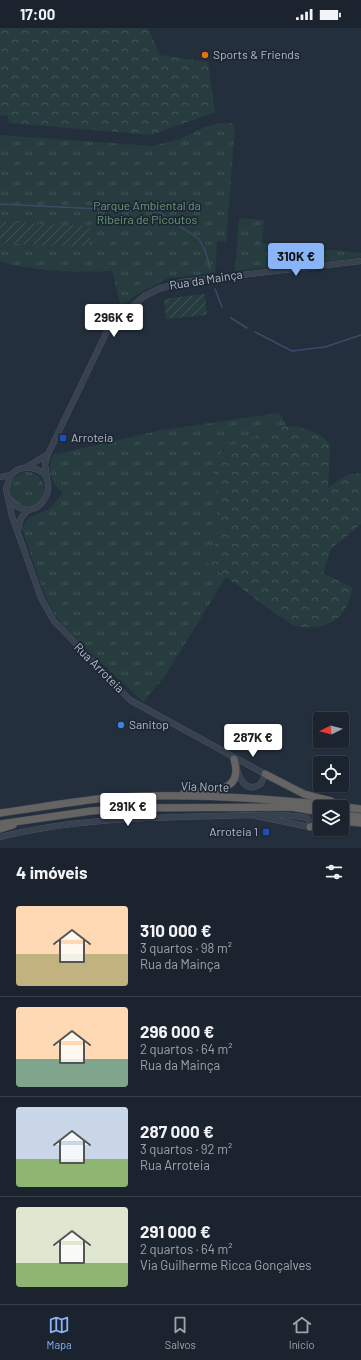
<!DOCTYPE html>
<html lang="pt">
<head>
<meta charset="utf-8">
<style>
	:root { --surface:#1b232e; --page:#282f3a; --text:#f1f3f6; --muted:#a0a4aa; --line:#39404a; --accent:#8ab4f8 }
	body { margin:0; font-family:Barlow,sans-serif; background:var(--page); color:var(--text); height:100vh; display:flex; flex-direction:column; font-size:15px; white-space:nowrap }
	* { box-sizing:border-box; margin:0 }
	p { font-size:13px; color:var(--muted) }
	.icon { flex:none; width:22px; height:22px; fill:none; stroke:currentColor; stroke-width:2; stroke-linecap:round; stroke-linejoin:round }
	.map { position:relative; height:820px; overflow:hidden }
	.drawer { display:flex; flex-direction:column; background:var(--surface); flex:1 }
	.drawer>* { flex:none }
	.needle { width:26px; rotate:264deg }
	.controls { position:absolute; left:313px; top:684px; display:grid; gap:8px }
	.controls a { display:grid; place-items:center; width:36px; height:36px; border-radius:4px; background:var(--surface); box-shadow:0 1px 3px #0004,0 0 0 1px var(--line); font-size:20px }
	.price { position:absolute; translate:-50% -34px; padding:0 9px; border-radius:4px; background:#fff; color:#222; font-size:13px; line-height:26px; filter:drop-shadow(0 1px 2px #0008) }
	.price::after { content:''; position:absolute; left:50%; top:24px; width:12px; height:9px; margin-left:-6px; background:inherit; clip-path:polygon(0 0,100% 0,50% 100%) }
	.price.on { background:var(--accent); color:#111 }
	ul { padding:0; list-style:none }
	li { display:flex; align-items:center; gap:12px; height:100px; padding:0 16px }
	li+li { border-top:1px solid var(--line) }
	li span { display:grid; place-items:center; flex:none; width:112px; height:80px; border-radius:4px; color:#555 }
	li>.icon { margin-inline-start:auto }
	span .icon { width:48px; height:48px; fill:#fffc; stroke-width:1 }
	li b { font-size:17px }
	h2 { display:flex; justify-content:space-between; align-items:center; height:48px; padding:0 16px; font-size:17px }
	.status { display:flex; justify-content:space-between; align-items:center; height:28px; padding:0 20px; background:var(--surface); direction:ltr }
	.status svg { height:11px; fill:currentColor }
	.dock { display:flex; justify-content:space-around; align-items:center; height:56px; border-top:1px solid var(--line); background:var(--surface); font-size:11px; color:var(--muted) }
	.dock a { display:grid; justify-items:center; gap:2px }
	.dock .on { color:var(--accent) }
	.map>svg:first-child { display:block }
	.grass { fill:url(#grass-tufts) }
	.forest { fill:url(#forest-crowns) }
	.garden { fill:url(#garden-furrows) }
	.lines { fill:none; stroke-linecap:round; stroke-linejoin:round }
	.stream { stroke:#394c67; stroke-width:1.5 }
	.tertiary-casing { stroke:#565f6c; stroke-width:6 }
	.trunk-casing { stroke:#434c59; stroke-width:8 }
	.tertiary { stroke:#38414e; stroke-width:5.5 }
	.trunk { stroke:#656462; stroke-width:7 }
	.food-dot { fill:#e8710a; stroke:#1d2633; stroke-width:1.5 }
	.transit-dot { fill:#1a4fb4; stroke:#1d2633; stroke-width:1.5 }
	.shop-dot { fill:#3f7fe0; stroke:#1d2633; stroke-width:1.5 }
	.labels { text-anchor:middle; stroke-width:3.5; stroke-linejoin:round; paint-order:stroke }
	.poi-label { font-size:12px; fill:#b4bcc9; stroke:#1d2633; text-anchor:start }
	.park-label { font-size:12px; fill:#6b9a76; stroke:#1d2633 }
	.street-label { font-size:12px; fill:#b4bcc9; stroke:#1d2633 }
</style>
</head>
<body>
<div class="status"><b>17:00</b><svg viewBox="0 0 49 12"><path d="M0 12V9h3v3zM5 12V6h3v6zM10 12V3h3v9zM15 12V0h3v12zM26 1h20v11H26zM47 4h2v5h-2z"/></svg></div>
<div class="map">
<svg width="361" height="820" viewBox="0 0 361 820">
	<defs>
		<pattern id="grass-tufts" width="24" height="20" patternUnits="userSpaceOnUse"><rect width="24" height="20" fill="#263c3f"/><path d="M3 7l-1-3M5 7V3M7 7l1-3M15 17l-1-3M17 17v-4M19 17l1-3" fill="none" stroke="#435659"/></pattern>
		<pattern id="forest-crowns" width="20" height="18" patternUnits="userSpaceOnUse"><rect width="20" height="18" fill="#263c3f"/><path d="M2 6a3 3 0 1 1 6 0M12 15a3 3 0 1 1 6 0" fill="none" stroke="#435659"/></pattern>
		<pattern id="garden-furrows" width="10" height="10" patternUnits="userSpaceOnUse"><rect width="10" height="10" fill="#263c3f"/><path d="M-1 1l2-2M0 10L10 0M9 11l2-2" fill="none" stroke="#435659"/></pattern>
	</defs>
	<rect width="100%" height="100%" fill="#242f3e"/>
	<!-- grass -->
	<path class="grass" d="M220 95H231L235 99 226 214 217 213 215 245 168 250 136 267 121 279 112 243C72 245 39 243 0 234V107L153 118 180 111 205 99Z
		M239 190 264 192 262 215 361 225V229L235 243Z
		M279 385 287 398 269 403 222 422 220 485 221 496 211 529 203 532 226 549 165 648 143 674 71 606 55 587 45 568 22 501 28 490 49 481 63 465C50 455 47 442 53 427L162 402Z
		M10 461a17 17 0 1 1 34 0a17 17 0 1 1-34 0Z"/>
	<!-- forest -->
	<path class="forest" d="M0 0H148L160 27 208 34 215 84 152 107 9 95 8 88 0 87Z
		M287 398C300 398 325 405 330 418L328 460 346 447 361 445V496L331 521 323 545 353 560C350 570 347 581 340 588 329 599 308 602 293 597 289 595 285 591 280 589L203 532 211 529 221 496 214 444 218 427 228 419 269 403Z"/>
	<!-- garden -->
	<path class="garden" d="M0 194 90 198 89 219 0 215Z
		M205 266 207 287 166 291 164 271Z"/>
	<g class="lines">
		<!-- stream -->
		<path class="stream" d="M0 176 159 184 199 211 205 222 210 240
			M215 261 222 279
			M231 290 247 300
			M255 304 292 323 325 319 361 307"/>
		<!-- tertiary casing -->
		<g class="tertiary-casing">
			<path id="tertiary" d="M27 439 48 426
				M0 449 11 447
				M47 451 45 436 48 426 109 299 143 269 158 261 182 254 361 233
				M8 469C36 508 69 446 31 440 23 439 16 441 11 447L6 461 12 488 41 570 54 593 130 672 265 746 261 756C247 765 240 753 237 741
				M18 502 21 490 28 482
				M0 809C71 791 143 790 215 788 245 788 277 784 307 790L311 795 310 799 256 788"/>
		</g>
		<!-- trunk casing -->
		<g class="trunk-casing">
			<path id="trunk" d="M265 746 304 766 331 773
				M184 765C208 762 245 767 234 731
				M0 785C39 780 78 772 118 769 198 765 282 771 361 781
				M342 787 361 789
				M342 793 361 795
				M0 796 91 783 130 780 291 779 320 784
				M310 799 320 796
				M0 801 13 797"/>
		</g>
		<!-- tertiary -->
		<use href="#tertiary" class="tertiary"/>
		<!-- trunk -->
		<use href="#trunk" class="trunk"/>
	</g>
	<!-- markers -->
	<circle class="food-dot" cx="205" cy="27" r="4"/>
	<g class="transit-dot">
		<rect x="59" y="406" width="8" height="8" rx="2"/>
		<rect x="262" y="800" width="8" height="8" rx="2"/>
	</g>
	<circle class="shop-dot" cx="121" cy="697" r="4"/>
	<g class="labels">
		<!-- poi labels -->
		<g class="poi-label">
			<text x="213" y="31">Sports &amp; Friends</text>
			<text x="71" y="414">Arroteia</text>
			<text x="129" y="701">Sanitop</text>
			<text x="258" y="808" text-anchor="end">Arroteia 1</text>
		</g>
		<!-- park labels -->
		<g class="park-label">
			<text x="147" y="182">Parque Ambiental da<tspan x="147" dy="14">Ribeira de Picoutos</tspan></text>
		</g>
		<!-- street labels -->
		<g class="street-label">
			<text transform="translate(206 252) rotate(-9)" y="4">Rua da Mainça</text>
			<text transform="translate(99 640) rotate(45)" y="4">Rua Arroteia</text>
			<text transform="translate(205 759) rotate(2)" y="4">Via Norte</text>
		</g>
	</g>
</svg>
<div class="controls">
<a><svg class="needle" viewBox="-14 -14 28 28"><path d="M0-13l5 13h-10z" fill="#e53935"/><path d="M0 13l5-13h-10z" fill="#a0a4aa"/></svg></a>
<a><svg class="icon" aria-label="locate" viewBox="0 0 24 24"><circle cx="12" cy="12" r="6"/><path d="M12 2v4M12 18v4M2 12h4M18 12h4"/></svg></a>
<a><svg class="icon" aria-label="layers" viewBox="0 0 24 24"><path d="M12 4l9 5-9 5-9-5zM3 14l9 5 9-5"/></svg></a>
</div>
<b class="price on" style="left:296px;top:249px">310K €</b>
<b class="price" style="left:114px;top:310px">296K €</b>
<b class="price" style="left:253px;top:730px">287K €</b>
<b class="price" style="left:128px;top:799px">291K €</b>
</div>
<section class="drawer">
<h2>4 imóveis<svg class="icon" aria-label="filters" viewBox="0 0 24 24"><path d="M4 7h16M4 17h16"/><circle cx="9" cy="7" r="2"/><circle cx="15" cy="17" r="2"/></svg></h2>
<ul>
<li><span style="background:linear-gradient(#ffd9b3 60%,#c2b280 0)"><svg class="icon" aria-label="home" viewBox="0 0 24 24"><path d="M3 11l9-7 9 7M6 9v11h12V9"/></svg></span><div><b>310 000 €</b><p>3 quartos · 98 m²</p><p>Rua da Mainça</p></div></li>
<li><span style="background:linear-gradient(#ffd9b3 65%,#7fa58c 0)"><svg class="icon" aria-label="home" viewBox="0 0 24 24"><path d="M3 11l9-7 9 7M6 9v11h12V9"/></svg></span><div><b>296 000 €</b><p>2 quartos · 64 m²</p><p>Rua da Mainça</p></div></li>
<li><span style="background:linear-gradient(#c9d6e8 65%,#8fb573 0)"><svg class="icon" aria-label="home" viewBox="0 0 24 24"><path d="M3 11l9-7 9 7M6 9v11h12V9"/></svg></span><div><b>287 000 €</b><p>3 quartos · 92 m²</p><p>Rua Arroteia</p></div></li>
<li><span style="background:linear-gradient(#dfe7d0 70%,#8fb573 0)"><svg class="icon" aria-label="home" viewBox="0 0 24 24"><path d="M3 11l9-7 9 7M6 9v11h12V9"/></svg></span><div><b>291 000 €</b><p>2 quartos · 64 m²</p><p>Via Guilherme Ricca Gonçalves</p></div></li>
</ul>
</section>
<nav class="dock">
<a class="on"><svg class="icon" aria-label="map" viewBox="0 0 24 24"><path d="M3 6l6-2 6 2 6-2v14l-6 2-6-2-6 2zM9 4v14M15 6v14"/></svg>Mapa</a>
<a><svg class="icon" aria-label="saved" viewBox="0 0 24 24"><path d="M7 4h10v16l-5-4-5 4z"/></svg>Salvos</a>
<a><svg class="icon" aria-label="home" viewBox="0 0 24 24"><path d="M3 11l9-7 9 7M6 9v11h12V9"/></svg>Início</a>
</nav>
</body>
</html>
